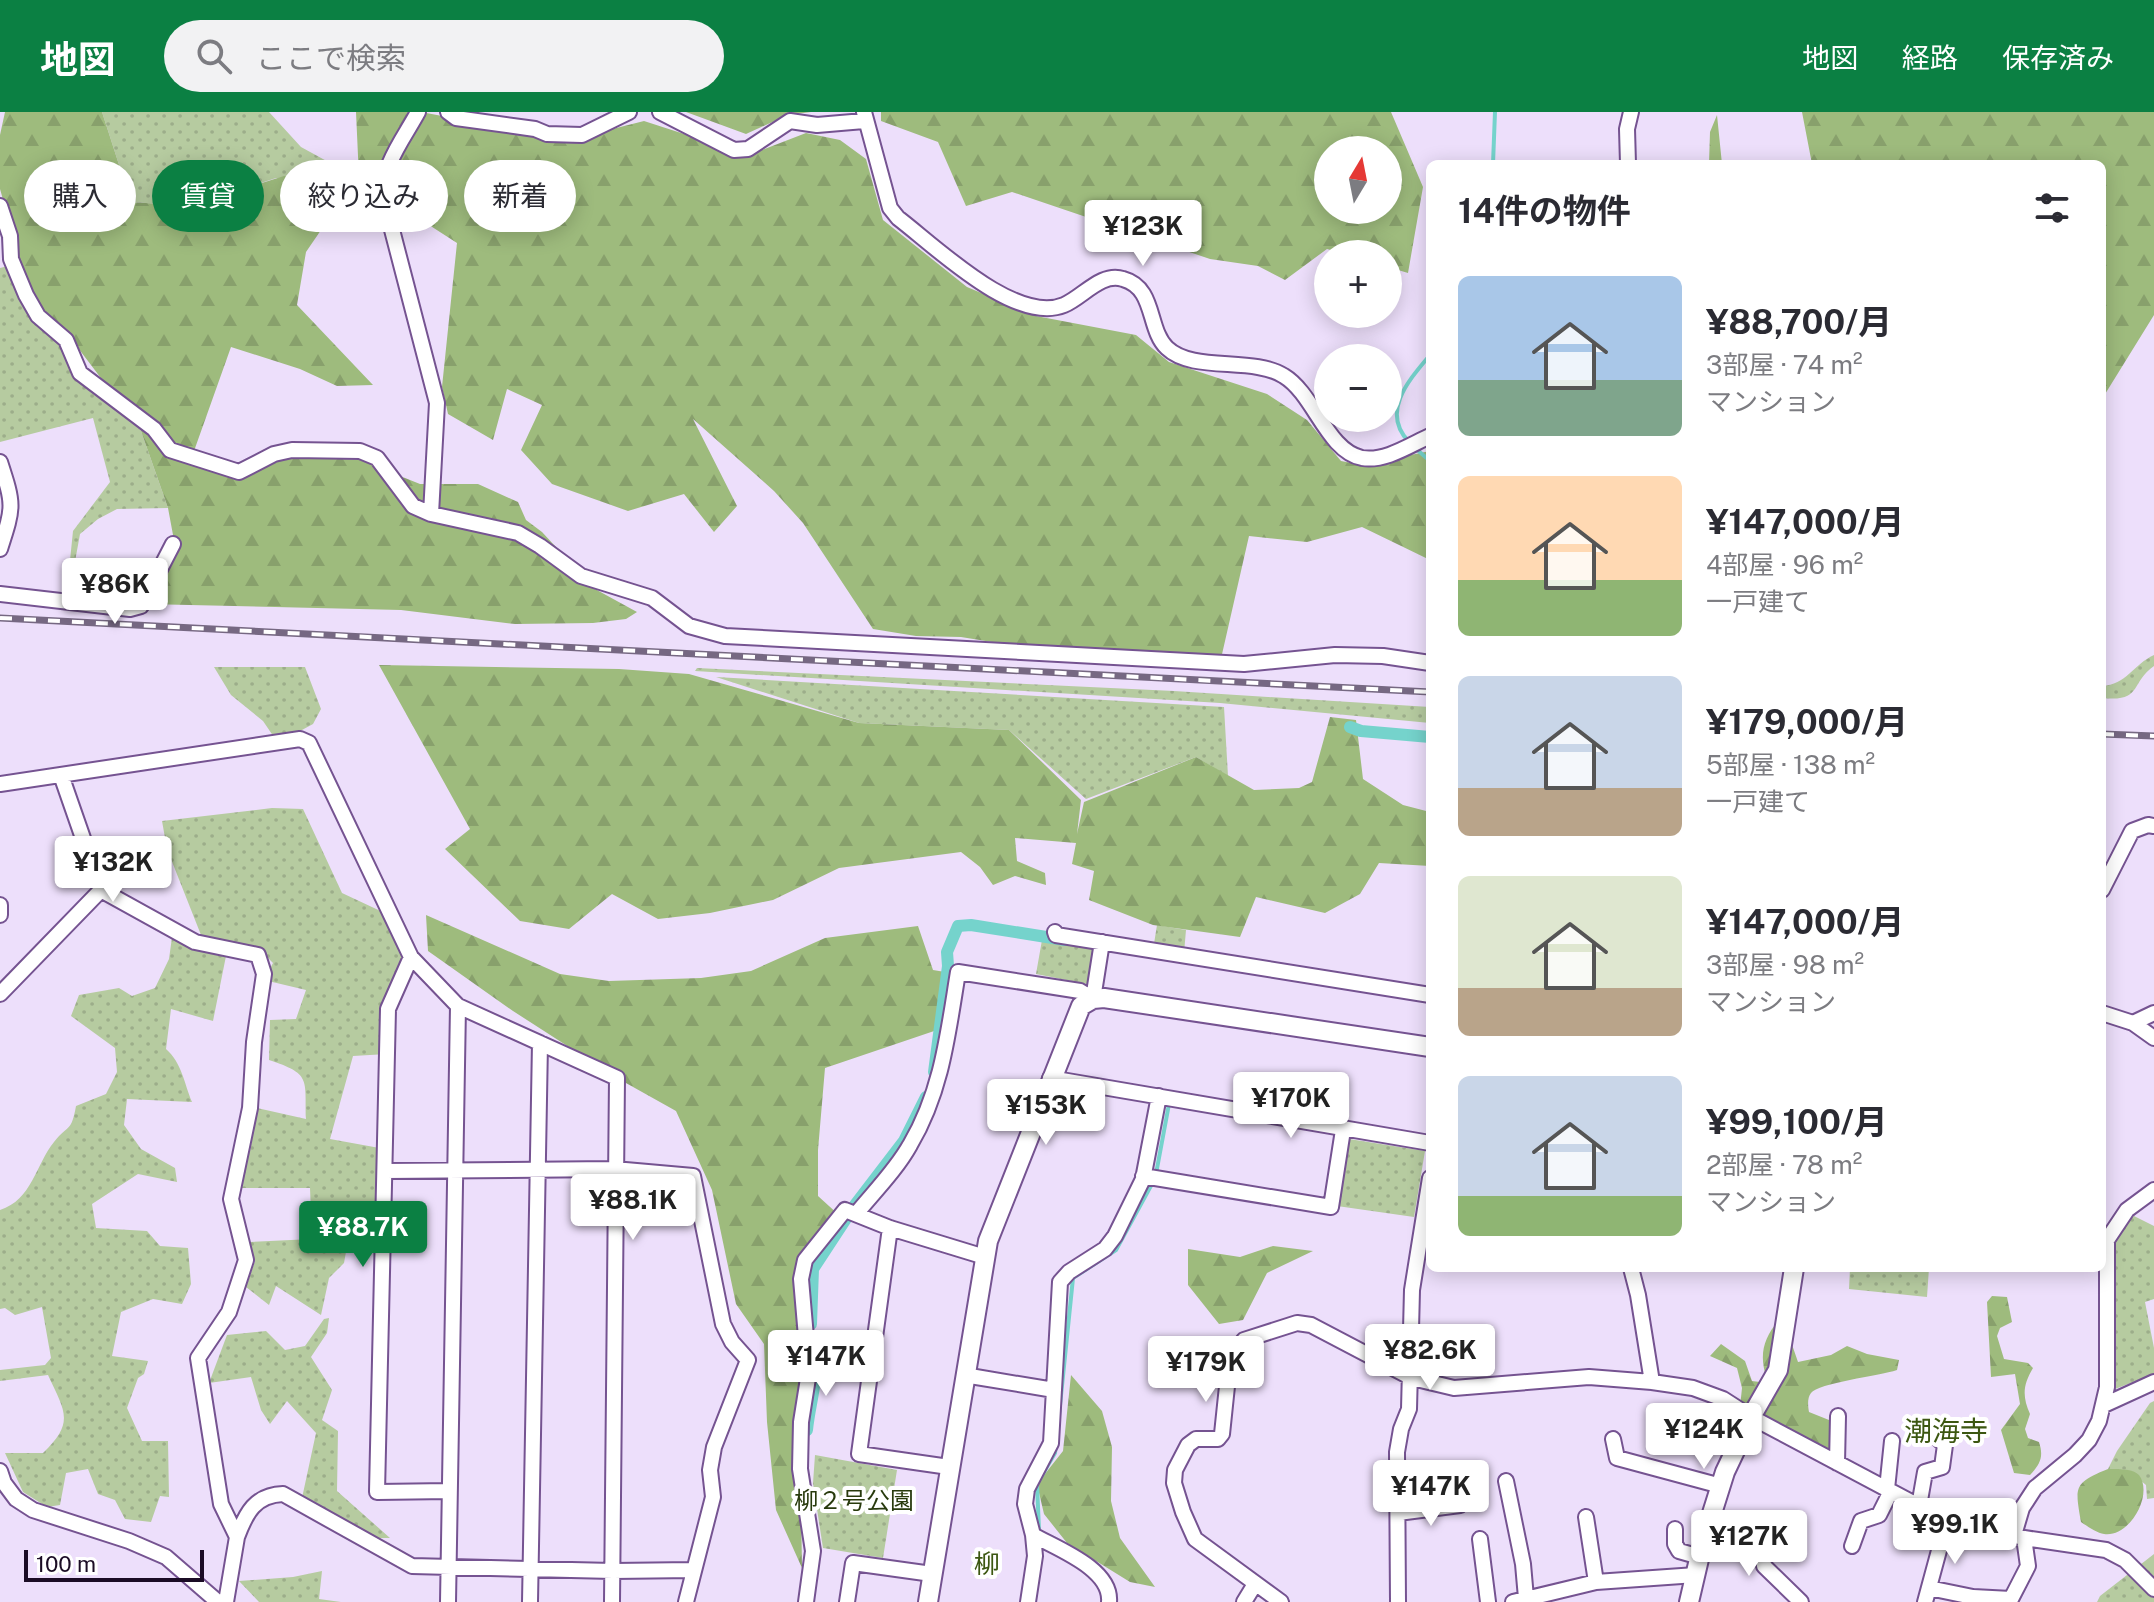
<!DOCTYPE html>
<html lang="ja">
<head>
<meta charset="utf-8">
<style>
	:root { --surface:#fff; --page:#f2f2f3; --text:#2b2b33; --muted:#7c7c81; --accent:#0b8043 }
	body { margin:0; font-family:"Public Sans","Noto Sans JP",sans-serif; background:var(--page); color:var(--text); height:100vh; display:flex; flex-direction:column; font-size:30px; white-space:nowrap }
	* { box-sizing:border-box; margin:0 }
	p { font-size:26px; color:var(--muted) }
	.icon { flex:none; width:44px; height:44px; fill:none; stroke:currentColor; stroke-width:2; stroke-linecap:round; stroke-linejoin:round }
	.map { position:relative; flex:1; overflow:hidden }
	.panel { position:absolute; left:1426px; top:48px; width:680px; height:1112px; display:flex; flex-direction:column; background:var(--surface); border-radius:12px; box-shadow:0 4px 20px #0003 }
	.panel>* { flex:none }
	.hud { position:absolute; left:24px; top:48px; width:760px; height:72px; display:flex; gap:16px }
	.needle { width:52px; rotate:10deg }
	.controls { position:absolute; left:1314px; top:24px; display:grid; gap:16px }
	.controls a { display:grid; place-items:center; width:88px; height:88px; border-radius:50%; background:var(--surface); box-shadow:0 4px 20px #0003; font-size:40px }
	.scale { position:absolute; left:24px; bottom:20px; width:180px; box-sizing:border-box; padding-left:8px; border:4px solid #1b0c25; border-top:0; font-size:22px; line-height:28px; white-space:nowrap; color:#1b0c25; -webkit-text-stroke:6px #fff; paint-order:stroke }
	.price { position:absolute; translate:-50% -68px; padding:0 18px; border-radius:8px; background:#fff; color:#222; font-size:26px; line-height:52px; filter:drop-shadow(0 2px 4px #0008) }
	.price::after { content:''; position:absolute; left:50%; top:48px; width:24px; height:18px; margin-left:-12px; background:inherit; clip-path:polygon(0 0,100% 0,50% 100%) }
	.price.selected { background:var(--accent); color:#fff }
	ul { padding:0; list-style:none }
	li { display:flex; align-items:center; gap:24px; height:200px; padding:0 32px }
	li span { display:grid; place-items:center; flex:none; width:224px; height:160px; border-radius:12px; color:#555 }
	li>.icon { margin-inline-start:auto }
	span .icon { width:96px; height:96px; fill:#fffc; stroke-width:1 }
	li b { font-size:34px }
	h2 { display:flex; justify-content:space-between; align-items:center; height:96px; padding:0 32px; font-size:34px }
	.tag { padding:0 28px; border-radius:36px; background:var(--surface); box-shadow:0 4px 20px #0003; font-size:28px; line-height:72px }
	.tag.selected { background:var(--accent); color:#fff }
	header { display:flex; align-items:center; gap:48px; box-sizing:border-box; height:112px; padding:0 40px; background:var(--accent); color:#fff }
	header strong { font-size:38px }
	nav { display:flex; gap:44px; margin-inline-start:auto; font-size:28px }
	.search { width:560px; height:72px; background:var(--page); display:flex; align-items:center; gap:20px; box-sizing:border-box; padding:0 28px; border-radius:44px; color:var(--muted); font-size:30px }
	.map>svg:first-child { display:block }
	.green { fill:url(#green-dots) }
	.forest { fill:url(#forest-firs); fill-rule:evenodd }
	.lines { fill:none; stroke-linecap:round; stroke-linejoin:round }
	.stream { stroke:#75d3cc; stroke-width:4 }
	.canal { stroke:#75d3cc; stroke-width:12 }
	.minor-casing { stroke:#755391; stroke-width:18 }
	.tertiary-casing { stroke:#755391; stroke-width:22 }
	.minor { stroke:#fff; stroke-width:14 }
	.tertiary { stroke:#fff; stroke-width:18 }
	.rail-casing { stroke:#766882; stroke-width:7 }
	.rail { stroke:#fff; stroke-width:4; stroke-dasharray:12; stroke-linecap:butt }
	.labels { text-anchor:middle; stroke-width:8; stroke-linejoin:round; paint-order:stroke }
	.park-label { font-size:24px; fill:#283a0d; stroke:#fff }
	.neighbourhood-label { font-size:26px; fill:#3c5711; stroke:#fff }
	.quarter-label { font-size:28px; fill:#3c5711; stroke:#fff }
</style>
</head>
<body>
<header>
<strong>地図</strong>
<div class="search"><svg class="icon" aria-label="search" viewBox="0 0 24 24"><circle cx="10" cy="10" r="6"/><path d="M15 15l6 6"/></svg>ここで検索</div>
<nav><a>地図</a><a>経路</a><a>保存済み</a></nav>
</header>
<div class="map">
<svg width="2154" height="1490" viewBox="0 0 2154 1490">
	<defs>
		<pattern id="green-dots" width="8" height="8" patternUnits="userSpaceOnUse" patternTransform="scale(2)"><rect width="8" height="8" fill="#b6cba0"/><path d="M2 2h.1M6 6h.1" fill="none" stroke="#9cad8a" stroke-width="1.8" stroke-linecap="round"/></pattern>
		<pattern id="forest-firs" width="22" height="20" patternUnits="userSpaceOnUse" patternTransform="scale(2)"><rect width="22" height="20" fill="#9ebb7d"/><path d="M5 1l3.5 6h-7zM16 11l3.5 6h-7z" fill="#88a06c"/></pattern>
	</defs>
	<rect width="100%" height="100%" fill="#eddffb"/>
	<!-- green -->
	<path class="green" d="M102 0H269L301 35 354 64 276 66 190 94 131 90Z
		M8 154 22 190 31 206 60 232 141 319 168 396 117 397 98 407 80 422 72 466 75 484 70 483 68 468 73 419 110 370 93 306 0 330V156Z
		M2154 543V554C2129 572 2143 590 2102 586V574C2126 573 2134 552 2154 543Z
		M214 555H305L321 597 313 612 278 631 263 609 231 583Z
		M697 556 1174 579 1430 595V611L1220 591 695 559Z
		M716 565 1224 595 1228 664 1196 645 1086 687 1009 618 859 611Z
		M272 696 303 697 342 781 389 803 411 845 382 894 387 942 353 944 330 1027 385 1037 384 1096 351 1112 344 1151 329 1166 321 1203 276 1174 269 1193 246 1175 255 1149 249 1130 312 1127 310 1076H233L250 1039 257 996 306 1007C305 966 311 962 269 948L270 908 296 907 306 878 264 868 273 851 257 835 201 823 167 737 162 709Z
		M1157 813 1186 818 1184 841 1153 838Z
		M173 818 227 839 213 909 171 897 166 937C182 951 184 971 192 990L127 987 124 1013 141 1037 175 1056 177 1070 138 1062 92 1092 96 1116 147 1119 160 1134 188 1136 191 1172 182 1192 153 1187 121 1200 112 1244 148 1249 144 1262 138 1266 127 1296 142 1329H168L169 1385 160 1384 151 1410 125 1407 115 1388 98 1382 88 1357 66 1361 60 1393 47 1395 23 1380 5 1341H43C75 1310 65 1300 48 1263L0 1269V1258L45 1253 51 1246 42 1195 15 1203 5 1196 0 1197V1098C32 1088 36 1052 54 1030 69 1011 71 1021 76 994L106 982 117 960 115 936 71 904 79 883 119 876 132 884 155 876 169 847Z
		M1042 828 1097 837 1092 873 1036 862Z
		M1349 1027 1425 1039 1414 1105 1337 1094Z
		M2132 1103 2154 1114V1187L2145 1190 2154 1236V1262L2115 1277 2116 1128Z
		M1850 1156H1929L1927 1185 1849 1177Z
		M329 1206 327 1221 311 1245 332 1278 322 1308 338 1319 337 1379 390 1426H373L302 1386 316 1321 287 1289 270 1312 261 1298 251 1265 209 1271 227 1223 266 1219 285 1238 305 1234 324 1207Z
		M2154 1289V1386L2147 1387 2146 1373 2128 1358 2108 1357 2117 1339 2150 1291Z
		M815 1343 897 1358 883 1446 823 1436 813 1371Z
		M2154 1442V1490H2097L2100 1484Z
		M322 1459 319 1487 341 1490H259L239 1469 293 1465Z"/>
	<!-- forest -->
	<path class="forest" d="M5 0H102L131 90 190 94 284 64 359 66 356 0H421L569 28 644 9 749 43 806 21 840 28 866 47 883 108 967 175 1036 204 1136 223 1169 250 1267 282 1307 308 1341 349 1362 353 1430 339V448L1362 415 1307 430 1249 424 1220 551 1077 544 961 525 916 524 873 517 803 411 774 379 693 307 737 394 714 420 684 382 628 399 552 372 521 338 542 293 507 277 493 328 448 302 442 275 457 131 412 102 315 83 321 118 306 140 297 193 373 273 337 274 300 257 231 235 194 339 239 360 288 344 360 348 420 372H478L518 390 526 408 542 420 595 477 637 500 626 507 593 511 515 512 401 498 145 492 176 439 168 396 141 319 69 224 42 197 23 158 0 77V23Z
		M686 0H811L788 3 746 22Z
		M881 0H1391L1423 75 1408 161 1388 155V142H1345L1327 137 1285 168 1258 154 1210 147 1012 80 966 94 938 30 881 9ZM1328 38H1388V98H1328Z
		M1802 0H2154V203L2102 287V52H1812Z
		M1717 3 1722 52H1709L1710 20Z
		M379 553 619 557 689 562 859 611 1009 618 1081 688 1077 722 1084 690 1196 645 1254 678 1299 676 1312 670 1330 605 1356 608 1363 667 1403 693 1430 700V754L1379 751 1360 782 1325 801 1256 785 1240 825 1153 813 1089 788 1094 759 1072 752 1076 731 1015 726 1017 749 1045 761 1046 773 1015 764 993 773 980 755 961 740 839 756 773 788 710 801 658 807 612 782 569 817 520 809 445 737 470 717Z
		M426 803 560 862 609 869 701 866 751 859 825 826 918 814 933 858 951 861 943 916 825 956 818 1038V1084L840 1104 803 1160 809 1251 800 1330 802 1456 776 1398 767 1310 764 1232 736 1192 712 1078 676 999 617 966 513 899 428 839Z
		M1273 1134 1313 1139 1267 1161 1243 1208 1219 1212 1188 1173V1137L1240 1145Z
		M1992 1184 2007 1185 2012 1210 2000 1216 1997 1224 2004 1247 2028 1251 2033 1256C2023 1273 2022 1284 2030 1302L2025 1317 2028 1326 2039 1330C2044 1345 2040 1352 2030 1363L2014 1361 2001 1318 2020 1292 2015 1262 1991 1265 1987 1190Z
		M1778 1209 1789 1224 1798 1250 1831 1243 1847 1234 1867 1242 1899 1248 1897 1258C1879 1264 1818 1271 1811 1281 1807 1286 1808 1294 1809 1300L1829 1308 1835 1318 1831 1340 1740 1295 1742 1276 1737 1256 1710 1244 1721 1232 1745 1249 1752 1269 1760 1270 1766 1264C1759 1242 1764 1226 1778 1209Z
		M1071 1263 1102 1299 1112 1335 1111 1389 1120 1426 1155 1475 1130 1470 1067 1431 1044 1402 1037 1372 1063 1339Z
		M2108 1357C2118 1357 2132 1356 2139 1363 2154 1383 2129 1426 2104 1422 2097 1421 2087 1414 2081 1410 2075 1375 2073 1371 2108 1357Z"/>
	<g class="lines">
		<!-- stream -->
		<path class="stream" d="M1493 52 1495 0
			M1409 330C1380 300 1409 268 1430 243
			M1415 336 1430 349
			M1156 1062 1169 992
			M1059 1303 1073 1166 1116 1138 1153 1070
			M1039 1418 1037 1372 1055 1341 1056 1332"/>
		<!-- canal -->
		<path class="canal" d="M1350 615 1361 619 1430 625
			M934 960 948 854 947 840 958 814 971 813 1065 828
			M811 1212 813 1157 855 1093 904 1029 926 985
			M807 1318C810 1287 819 1271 813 1238"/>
		<!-- minor casing -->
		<g class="minor-casing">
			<path id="minor" d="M418 0C403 28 381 53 384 87L437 291 431 402
				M448 0 456 6 535 17 547 22 582 23 629 0
				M660 0 734 38 748 37 790 9 817 13 864 9
				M864 0 890 96 898 106C935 134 1015 213 1064 193 1083 185 1101 160 1123 167 1156 176 1147 217 1167 236 1193 261 1253 244 1284 264 1314 282 1327 339 1362 346 1385 350 1410 333 1430 324
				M1628 52 1627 17 1631 0
				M0 94 10 124 11 147 26 183 38 204 66 228 80 261 154 317 170 338 239 360 274 342 292 338 360 339 377 346 413 394 431 402 518 421 540 434 581 464 652 486 689 514 725 524 1244 552 1335 543 1383 544 1430 551
				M0 350C14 393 14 394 0 437
				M0 482 130 497 141 494 173 432
				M0 672 300 627 309 631 411 845 458 894 617 966 612 1490
				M101 778 195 830 258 843 264 862 254 930 250 996 231 1087 246 1148 229 1200 198 1246 221 1392 237 1425 226 1490
				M2102 778 2132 719 2148 713 2154 714
				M0 793V803
				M1055 820 1056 823 1430 883
				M411 845 388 897 377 1380 449 1379
				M0 882 101 778 61 663
				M2102 901 2133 911 2154 926
				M2133 911 2154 901
				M1050 966 1430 1031
				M385 1059 614 1057 693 1064 723 1212 732 1230 748 1248 714 1335 710 1358 713 1385 686 1490
				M1143 1064 1331 1095 1343 1018
				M856 1102C874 1080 896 1058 910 1033 942 979 948 921 958 860L1080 879 1093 887 1102 830
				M890 1116 859 1342 949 1355
				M1631 1156 1638 1183 1652 1270
				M964 1263 1054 1278
				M2104 1293 2154 1270
				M1613 1327 1617 1346 1721 1374
				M1837 1351 1838 1304
				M0 1359 4 1371 16 1387 33 1398 129 1429 166 1445 218 1490
				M1506 1369 1523 1452 1526 1486
				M1887 1377 1892 1329
				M1919 1394 1925 1360 1942 1355 1945 1333 1933 1322
				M1398 1401 1460 1393
				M1586 1405 1596 1470
				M1675 1417V1432L1679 1439 1700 1445
				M1033 1423C1058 1437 1112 1457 1109 1490
				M2014 1423 2022 1396 2035 1376 2075 1343 2089 1328 2099 1309 2107 1275V1128L2127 1098 2154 1078
				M237 1425C246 1401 255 1383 283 1382L412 1454 613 1459 693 1458
				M1480 1427 1488 1490
				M1703 1430 1737 1433 1763 1444 1764 1454 1801 1490
				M1852 1434 1861 1409 1879 1403 1891 1379
				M1929 1476 1973 1485 2011 1487 2028 1454 2024 1426
				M448 1490 458 894
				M530 1490 540 931
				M806 1490 813 1439 800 1357 801 1310 809 1260 801 1167 805 1148 845 1098 890 1116 985 1145
				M847 1490 853 1451 932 1462
				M1028 1490 1035 1444 1033 1423 1025 1392 1027 1377 1051 1331 1060 1170 1069 1160 1105 1137 1115 1124 1143 1067 1159 984
				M1244 1490 1255 1472
				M1281 1490 1195 1427 1183 1400 1174 1371 1175 1358 1188 1333 1196 1327H1218L1222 1322 1229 1255 1234 1240 1244 1228 1297 1211 1311 1213 1412 1266 1454 1276 1589 1265 1652 1270 1693 1276 1723 1287 1751 1305 1947 1409 2024 1426 2106 1438 2125 1448 2154 1477
				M1398 1490 1397 1340 1401 1317 1409 1297 1412 1178 1430 1066
				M1513 1490 1596 1470 1696 1463
				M1925 1490 1947 1409"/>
		</g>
		<!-- tertiary casing -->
		<g class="tertiary-casing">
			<path id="tertiary" d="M928 1490 988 1129 1081 894 1093 887 1104 886 1430 935
				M1689 1490 1703 1430 1725 1360 1751 1305 1778 1258 1794 1156"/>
		</g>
		<!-- minor -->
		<use href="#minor" class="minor"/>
		<!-- tertiary -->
		<use href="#tertiary" class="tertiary"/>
		<!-- rail casing -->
		<g class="rail-casing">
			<path id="rail" d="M0 506 1430 580
				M2102 622 2154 624"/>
		</g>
		<!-- rail -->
		<use href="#rail" class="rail"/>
	</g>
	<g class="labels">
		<!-- park labels -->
		<g class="park-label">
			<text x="854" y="1397">柳２号公園</text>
		</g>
		<!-- neighbourhood labels -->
		<g class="neighbourhood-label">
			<text x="987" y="1461">柳</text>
		</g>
		<!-- quarter labels -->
		<g class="quarter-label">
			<text x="1946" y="1329">潮海寺</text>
		</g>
	</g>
</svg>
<div class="controls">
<a><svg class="needle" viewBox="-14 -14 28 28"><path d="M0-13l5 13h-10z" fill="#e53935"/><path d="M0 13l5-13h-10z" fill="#7c7c81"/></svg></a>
<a>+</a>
<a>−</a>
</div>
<div class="scale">100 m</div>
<b class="price" style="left:1143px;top:156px">¥123K</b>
<b class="price" style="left:115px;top:514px">¥86K</b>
<b class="price" style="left:113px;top:792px">¥132K</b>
<b class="price" style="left:1291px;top:1028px">¥170K</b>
<b class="price" style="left:1046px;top:1035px">¥153K</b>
<b class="price" style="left:633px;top:1130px">¥88.1K</b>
<b class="price selected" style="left:363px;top:1157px">¥88.7K</b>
<b class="price" style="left:1430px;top:1280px">¥82.6K</b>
<b class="price" style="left:826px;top:1286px">¥147K</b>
<b class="price" style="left:1206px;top:1292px">¥179K</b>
<b class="price" style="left:1704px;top:1359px">¥124K</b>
<b class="price" style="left:1431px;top:1416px">¥147K</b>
<b class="price" style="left:1955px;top:1454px">¥99.1K</b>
<b class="price" style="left:1749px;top:1466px">¥127K</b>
<div class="hud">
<a class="tag">購入</a>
<a class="tag selected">賃貸</a>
<a class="tag">絞り込み</a>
<a class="tag">新着</a>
</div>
<section class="panel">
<h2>14件の物件<svg class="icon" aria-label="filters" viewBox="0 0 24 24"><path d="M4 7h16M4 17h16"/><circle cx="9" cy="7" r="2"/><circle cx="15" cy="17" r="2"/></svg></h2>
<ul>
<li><span style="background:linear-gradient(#a9c7e8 65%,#7fa58c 0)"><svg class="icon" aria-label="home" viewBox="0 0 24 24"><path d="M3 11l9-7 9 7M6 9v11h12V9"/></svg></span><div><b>¥88,700/月</b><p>3部屋 · 74 m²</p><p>マンション</p></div></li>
<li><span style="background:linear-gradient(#ffd9b3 65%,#8fb573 0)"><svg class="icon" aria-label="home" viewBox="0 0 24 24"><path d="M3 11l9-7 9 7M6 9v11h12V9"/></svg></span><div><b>¥147,000/月</b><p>4部屋 · 96 m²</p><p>一戸建て</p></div></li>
<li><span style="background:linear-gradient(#c9d6e8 70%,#b9a48a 0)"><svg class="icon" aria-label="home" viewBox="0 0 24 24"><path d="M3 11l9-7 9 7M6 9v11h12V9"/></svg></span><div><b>¥179,000/月</b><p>5部屋 · 138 m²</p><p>一戸建て</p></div></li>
<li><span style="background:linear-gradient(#dfe7d0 70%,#b9a48a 0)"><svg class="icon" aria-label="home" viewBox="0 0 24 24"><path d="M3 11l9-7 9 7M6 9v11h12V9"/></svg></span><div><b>¥147,000/月</b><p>3部屋 · 98 m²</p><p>マンション</p></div></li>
<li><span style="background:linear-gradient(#c9d6e8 75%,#8fb573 0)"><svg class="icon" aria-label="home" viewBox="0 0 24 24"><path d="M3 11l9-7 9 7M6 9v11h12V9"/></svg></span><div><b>¥99,100/月</b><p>2部屋 · 78 m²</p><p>マンション</p></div></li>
</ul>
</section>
</div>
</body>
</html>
